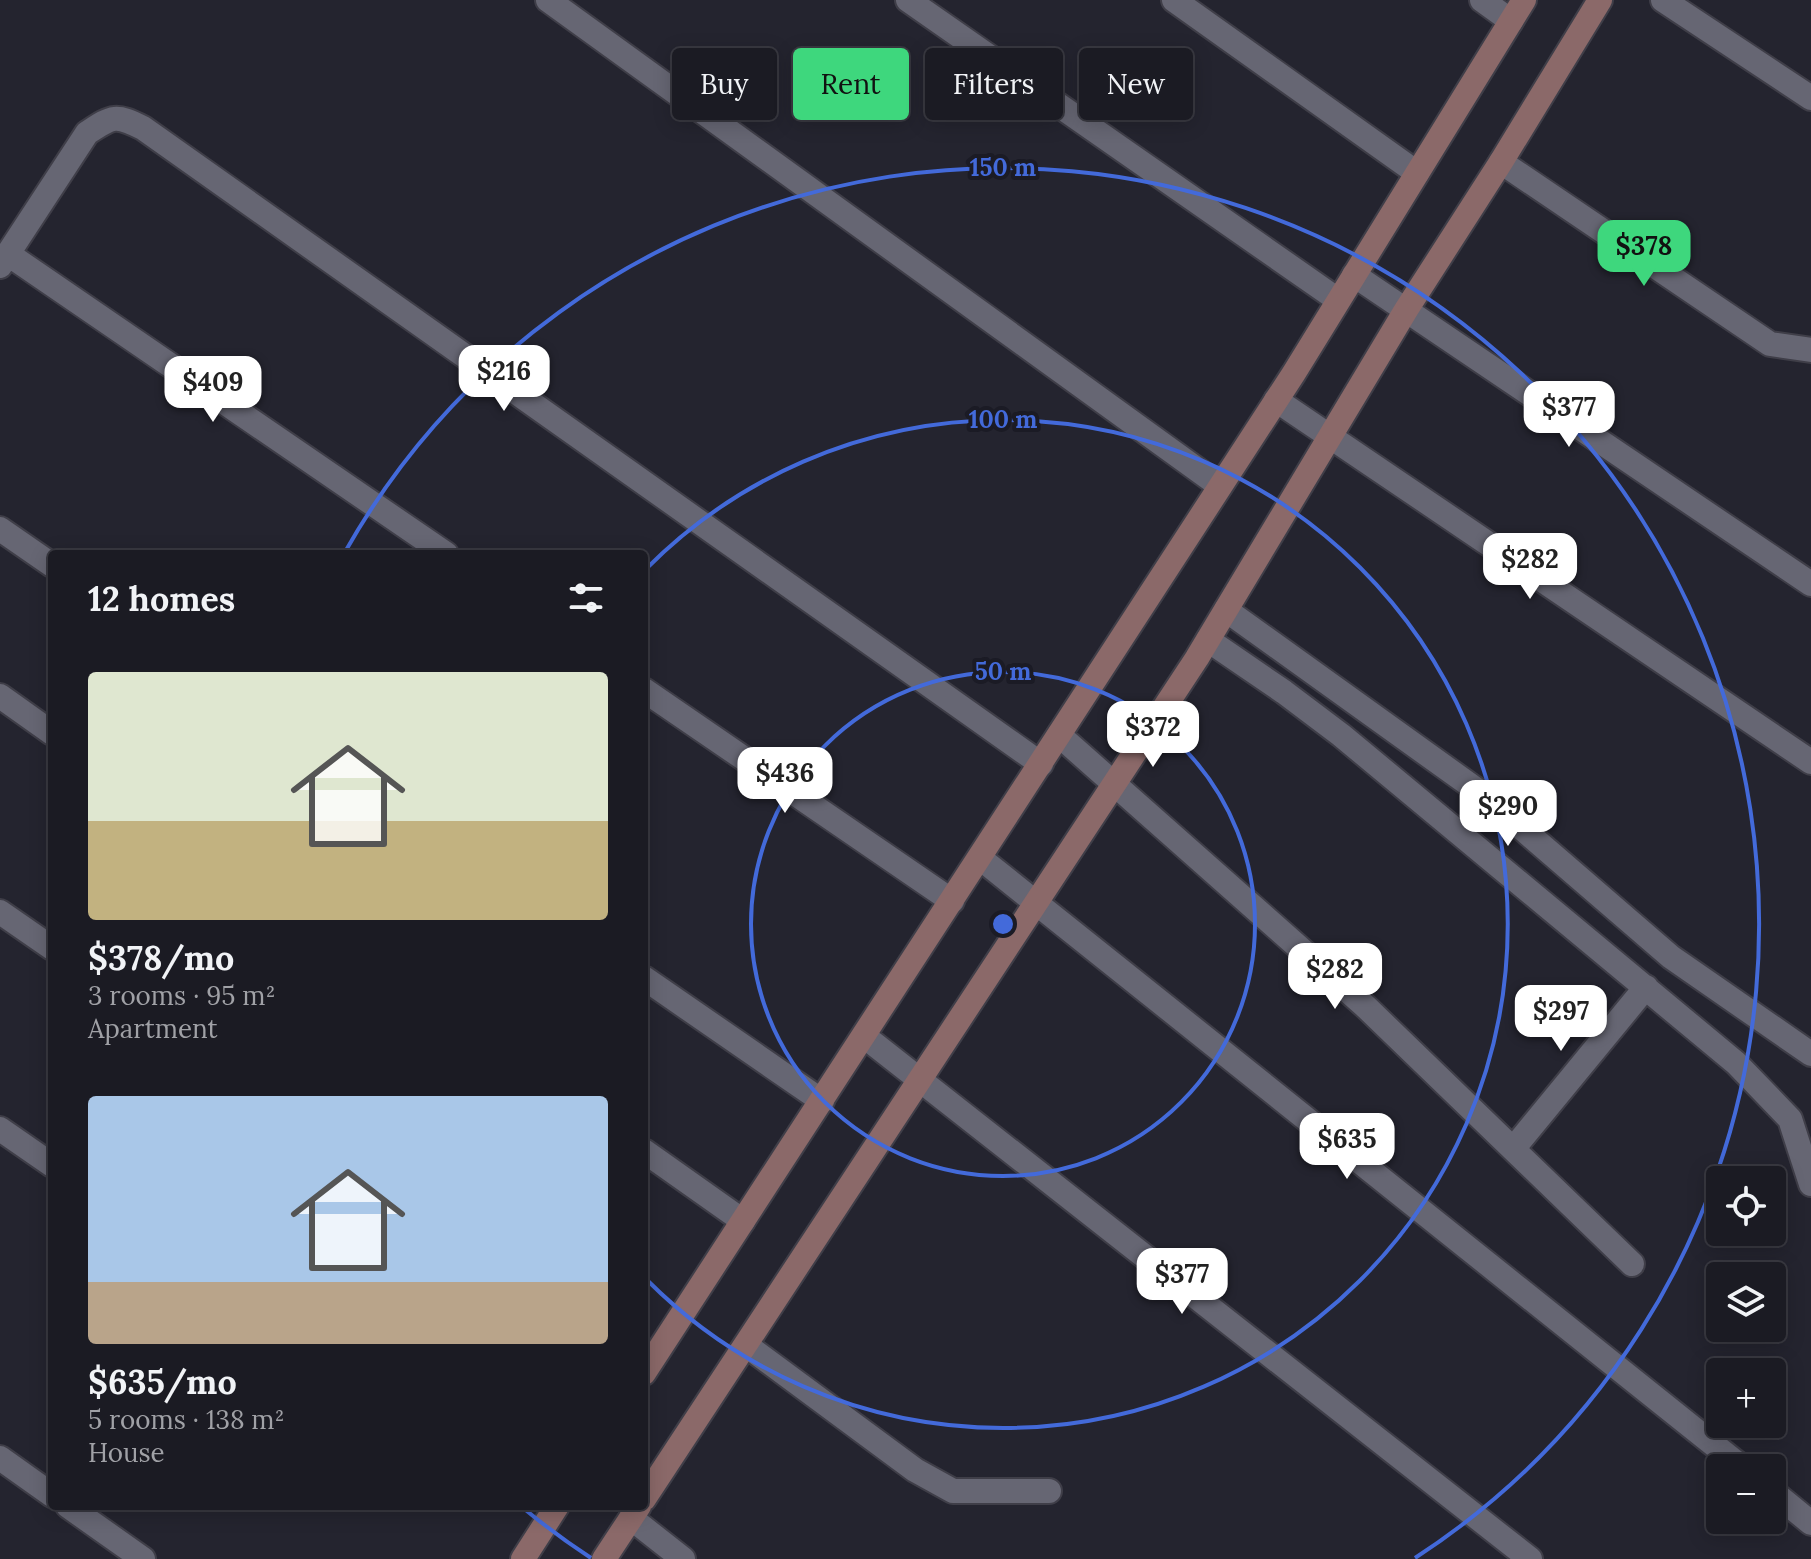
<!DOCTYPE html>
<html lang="en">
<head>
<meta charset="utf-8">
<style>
	:root { --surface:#1b1b23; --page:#282830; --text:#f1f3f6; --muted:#a0a1a6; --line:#393941; --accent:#3ed77d }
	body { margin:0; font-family:Lora,serif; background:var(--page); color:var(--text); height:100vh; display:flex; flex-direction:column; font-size:30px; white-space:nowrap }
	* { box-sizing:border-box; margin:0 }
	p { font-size:26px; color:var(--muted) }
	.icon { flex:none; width:44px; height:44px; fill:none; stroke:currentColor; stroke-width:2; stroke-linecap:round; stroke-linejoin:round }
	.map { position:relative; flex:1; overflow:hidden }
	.sheet { position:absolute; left:48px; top:550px; width:600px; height:960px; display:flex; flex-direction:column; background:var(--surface); border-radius:8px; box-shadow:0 4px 20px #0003,0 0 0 2px var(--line) }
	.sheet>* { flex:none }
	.guide { position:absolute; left:672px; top:48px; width:760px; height:72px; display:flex; gap:16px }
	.buttons { position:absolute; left:1706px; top:1166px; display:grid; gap:16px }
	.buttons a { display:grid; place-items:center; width:80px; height:80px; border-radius:8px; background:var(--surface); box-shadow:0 4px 20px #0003,0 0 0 2px var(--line); font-size:40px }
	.price { position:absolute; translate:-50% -68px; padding:0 18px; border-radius:16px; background:#fff; color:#222; font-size:26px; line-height:52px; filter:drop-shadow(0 2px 4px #0008) }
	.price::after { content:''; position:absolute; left:50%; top:48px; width:24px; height:18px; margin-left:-12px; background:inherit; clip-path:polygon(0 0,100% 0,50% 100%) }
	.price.selected { background:var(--accent); color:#111 }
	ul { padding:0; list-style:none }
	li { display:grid; align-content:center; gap:16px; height:424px; padding:0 40px }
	li span { display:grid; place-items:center; height:248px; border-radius:8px; color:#555 }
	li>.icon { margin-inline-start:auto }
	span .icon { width:144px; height:144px; fill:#fffc; stroke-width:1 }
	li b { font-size:34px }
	h2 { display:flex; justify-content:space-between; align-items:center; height:96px; padding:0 40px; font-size:34px }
	.pill { padding:0 28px; border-radius:8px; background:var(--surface); box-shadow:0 4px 20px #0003,0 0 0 2px var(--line); font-size:28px; line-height:72px }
	.pill.selected { background:var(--accent); color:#111 }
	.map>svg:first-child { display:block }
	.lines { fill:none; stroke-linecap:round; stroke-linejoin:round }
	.street-casing { stroke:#3f3e48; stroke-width:28 }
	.secondary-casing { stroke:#3f3e48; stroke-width:28 }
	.street { stroke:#666673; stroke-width:24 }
	.secondary { stroke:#8b6969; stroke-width:24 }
	.ring { fill:none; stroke:#436ada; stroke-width:4 }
	.centre { fill:#436ada; stroke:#1b1b25; stroke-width:4 }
	.ring-label { font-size:24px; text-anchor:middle; font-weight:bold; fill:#436ada; stroke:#1b1b25; stroke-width:8; stroke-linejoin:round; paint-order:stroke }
</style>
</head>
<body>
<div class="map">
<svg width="1811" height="1559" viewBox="0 0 1811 1559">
	<rect width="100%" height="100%" fill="#24242f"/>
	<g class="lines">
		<!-- street casing -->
		<g class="street-casing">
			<path id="street" d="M548 0 1220 486
				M908 0 1338 300
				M1174 0 1417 173
				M1482 0 1511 21
				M1663 0 1811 98
				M1501 162 1770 344 1811 350
				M8 254 446 554
				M0 266 87 133C113 116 115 114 143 128L1041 764
				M1354 275 1811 584
				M1276 400 1811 762
				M0 529 52 565
				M1226 610 1481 793 1671 957 1811 1054
				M1208 640 1284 692 1341 735 1736 1063 1790 1119 1811 1184
				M644 690 952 901
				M0 696 52 733
				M1059 735 1365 1006 1632 1264
				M980 858 1743 1468
				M0 912 52 948
				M644 978 822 1101
				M864 1036 1530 1559
				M0 1129 52 1165
				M1513 1149 1646 987
				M644 1151 743 1221
				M746 1345 915 1470 953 1491H1049
				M0 1458 52 1495
				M1772 1491 1811 1523
				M68 1506 143 1559
				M631 1518 683 1559"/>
		</g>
		<!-- secondary casing -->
		<g class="secondary-casing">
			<path id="secondary" d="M644 1373 1294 373 1524 0
				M644 1499 1197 658 1406 310 1501 162 1600 0
				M523 1559 557 1506
				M604 1559 639 1506"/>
		</g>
		<!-- street -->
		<use href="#street" class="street"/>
		<!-- secondary -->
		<use href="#secondary" class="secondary"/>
	</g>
	<!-- distance rings -->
	<g class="ring">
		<circle cx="1003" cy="924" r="252"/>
		<path d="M647 568A504 504 0 1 1 647 1280"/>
		<path d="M591 1558A756 756 0 0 1 522 1507M345 552A756 756 0 1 1 1415 1558"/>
	</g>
	<circle cx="1003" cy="924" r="12" class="centre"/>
	<g class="ring-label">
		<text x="1003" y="176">150 m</text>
		<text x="1003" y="428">100 m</text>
		<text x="1003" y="680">50 m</text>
	</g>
</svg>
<div class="buttons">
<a><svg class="icon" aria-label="locate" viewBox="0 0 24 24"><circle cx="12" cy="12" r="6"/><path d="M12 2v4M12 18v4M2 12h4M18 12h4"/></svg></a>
<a><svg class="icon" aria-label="layers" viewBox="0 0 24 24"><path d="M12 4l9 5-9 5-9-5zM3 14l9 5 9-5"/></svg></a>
<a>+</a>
<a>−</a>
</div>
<b class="price selected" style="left:1644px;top:288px">$378</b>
<b class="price" style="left:504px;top:413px">$216</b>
<b class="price" style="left:213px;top:424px">$409</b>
<b class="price" style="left:1569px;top:449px">$377</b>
<b class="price" style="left:1530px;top:601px">$282</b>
<b class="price" style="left:1153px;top:769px">$372</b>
<b class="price" style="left:785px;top:815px">$436</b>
<b class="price" style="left:1508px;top:848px">$290</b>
<b class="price" style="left:1335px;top:1011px">$282</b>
<b class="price" style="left:1561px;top:1053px">$297</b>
<b class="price" style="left:1347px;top:1181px">$635</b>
<b class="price" style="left:1182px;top:1316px">$377</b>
<div class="guide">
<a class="pill">Buy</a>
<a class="pill selected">Rent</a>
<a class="pill">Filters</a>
<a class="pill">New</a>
</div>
<section class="sheet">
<h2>12 homes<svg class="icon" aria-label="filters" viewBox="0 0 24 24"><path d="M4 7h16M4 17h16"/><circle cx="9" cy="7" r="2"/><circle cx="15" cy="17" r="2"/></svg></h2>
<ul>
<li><span style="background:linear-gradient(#dfe7d0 60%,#c2b280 0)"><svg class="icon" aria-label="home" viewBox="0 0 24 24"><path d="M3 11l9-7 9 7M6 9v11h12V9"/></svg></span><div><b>$378/mo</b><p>3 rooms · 95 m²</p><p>Apartment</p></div></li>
<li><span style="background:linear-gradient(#a9c7e8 75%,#b9a48a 0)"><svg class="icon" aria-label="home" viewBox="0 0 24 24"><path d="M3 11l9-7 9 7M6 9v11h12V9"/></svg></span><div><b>$635/mo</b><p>5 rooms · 138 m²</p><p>House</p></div></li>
</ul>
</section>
</div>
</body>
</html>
